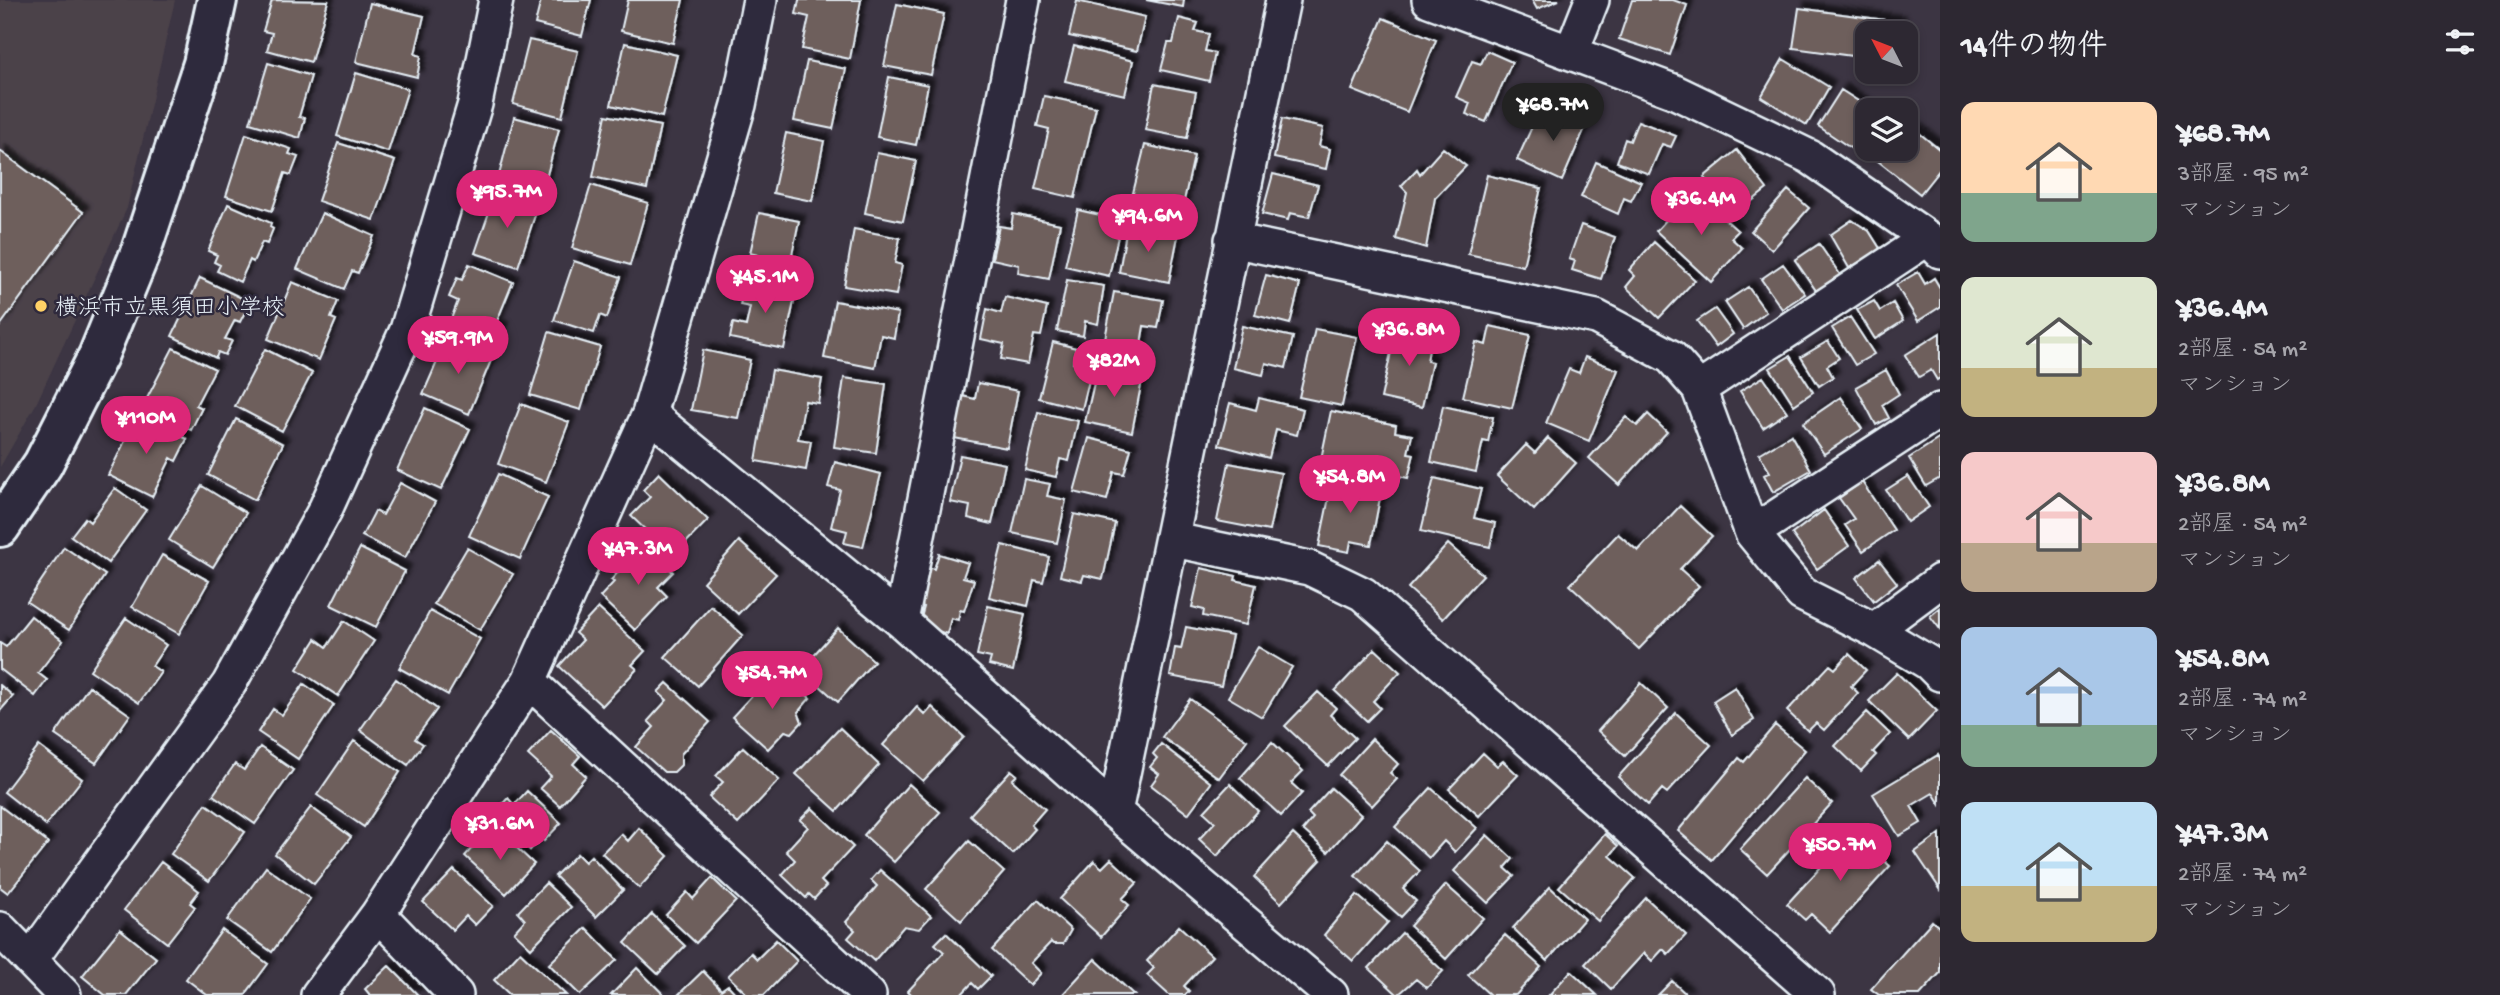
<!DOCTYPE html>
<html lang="ja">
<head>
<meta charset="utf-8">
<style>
	:root { --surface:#2d2832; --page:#35303a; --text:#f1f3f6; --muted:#a7a6ac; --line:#48444d; --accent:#db2777 }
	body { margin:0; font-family:"Gochi Hand","Klee One",sans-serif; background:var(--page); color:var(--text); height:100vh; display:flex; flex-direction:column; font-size:26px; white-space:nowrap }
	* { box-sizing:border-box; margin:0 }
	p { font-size:23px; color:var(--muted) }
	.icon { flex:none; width:38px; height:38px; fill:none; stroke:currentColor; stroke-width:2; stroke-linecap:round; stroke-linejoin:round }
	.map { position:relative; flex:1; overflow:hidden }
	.sheet { display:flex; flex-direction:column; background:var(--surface); width:560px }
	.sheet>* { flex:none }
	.needle { width:46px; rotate:312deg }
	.fabs { position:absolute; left:1855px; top:21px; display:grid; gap:14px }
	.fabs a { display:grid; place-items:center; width:63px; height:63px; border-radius:14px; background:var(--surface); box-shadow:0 4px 10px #0003,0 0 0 2px var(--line); font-size:35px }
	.price { position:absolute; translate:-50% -60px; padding:0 16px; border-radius:24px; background:var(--accent); color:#fff; font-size:23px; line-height:46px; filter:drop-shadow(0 2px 4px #0008) }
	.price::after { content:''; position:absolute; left:50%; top:42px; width:21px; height:16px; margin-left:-10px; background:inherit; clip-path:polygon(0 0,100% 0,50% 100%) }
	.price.current { background:#222; color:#fff }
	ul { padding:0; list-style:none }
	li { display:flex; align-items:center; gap:21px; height:175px; padding:0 21px }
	li span { display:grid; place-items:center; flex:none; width:196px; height:140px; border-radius:14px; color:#555 }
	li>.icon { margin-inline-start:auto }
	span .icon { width:84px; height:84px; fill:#fffc; stroke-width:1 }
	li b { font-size:30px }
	h2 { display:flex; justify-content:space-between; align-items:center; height:84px; padding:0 21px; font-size:30px }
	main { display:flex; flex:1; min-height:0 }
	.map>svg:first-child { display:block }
	.built { fill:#4b424a }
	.building { fill:#6e5f5c; stroke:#e8f1f8; stroke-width:2; filter:url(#shadow) }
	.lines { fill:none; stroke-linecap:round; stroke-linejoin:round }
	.street-casing { stroke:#e8f1f8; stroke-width:38 }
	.secondary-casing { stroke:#e8f1f8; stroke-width:44 }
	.street { stroke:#2f2a3d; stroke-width:33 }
	.secondary { stroke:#2f2a3d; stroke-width:38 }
	.poi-dot { fill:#ffd166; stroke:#2f2a3d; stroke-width:2.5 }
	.labels { text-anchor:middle; stroke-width:5; stroke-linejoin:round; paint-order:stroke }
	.poi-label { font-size:23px; fill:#e8f1f8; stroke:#2f2a3d; text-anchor:start }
</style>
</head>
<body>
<main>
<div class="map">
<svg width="1940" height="995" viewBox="0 0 1940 995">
	<defs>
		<filter id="shadow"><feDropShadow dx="6" dy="-6" stdDeviation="2" flood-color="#0009"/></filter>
	</defs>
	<rect width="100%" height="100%" fill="#3c3543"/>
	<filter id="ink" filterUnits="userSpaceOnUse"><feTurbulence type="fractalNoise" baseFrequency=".0143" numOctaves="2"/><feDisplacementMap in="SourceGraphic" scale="14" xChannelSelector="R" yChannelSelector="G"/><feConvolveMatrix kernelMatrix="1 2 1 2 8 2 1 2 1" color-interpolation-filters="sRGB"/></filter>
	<g filter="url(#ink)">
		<!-- built -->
		<path class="built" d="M0 0H175L127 208 36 404 0 467Z"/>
		<!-- building -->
		<path class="building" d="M272 0 328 1 311 62 267 50 272 33 263 31Z
			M541 0H591L582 36 535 24Z
			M628 0H683L673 43 621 31Z
			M799 0H861L850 59 802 49 809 17 796 14Z
			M1146 0H1184L1183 7Z
			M1532 0H1559L1537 9Z
			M1632 0H1673L1687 5 1670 55 1619 39Z
			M1077 1 1145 17 1137 51 1069 36Z
			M370 3 424 16 415 54 421 56 417 77 356 62Z
			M897 4 944 14 931 75 884 66Z
			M1799 8 1900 22 1898 33H1867V58L1793 48Z
			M1179 18 1198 23 1195 31 1209 34 1205 51 1215 53 1209 81 1161 70 1168 43H1173Z
			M1383 18 1436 40 1407 112 1352 90Z
			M529 40 578 51 562 117 513 104Z
			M625 43 677 55 662 117 611 105Z
			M1074 46 1133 61 1125 95 1065 81Z
			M1487 51 1512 62 1486 122 1466 114 1470 103 1456 97 1472 61 1481 64Z
			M1783 59 1829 87 1807 125 1761 97Z
			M807 61 846 69 833 129 794 121Z
			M268 63 311 76 299 117 305 118 300 138 250 123Z
			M356 73 408 89 388 152 337 136Z
			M889 77 928 85 916 145 877 137Z
			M1154 84 1196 92 1187 138 1145 130Z
			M1841 90 1872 110H1867V149H1876L1868 160 1818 126Z
			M1044 96 1096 107 1075 198 1035 189 1049 129 1037 126Z
			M1540 109 1558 118 1562 109 1588 121 1562 181 1517 160Z
			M606 115 660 126 647 189 593 177Z
			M514 117 559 129 542 194 497 183Z
			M1282 119 1323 128 1319 146 1330 149 1326 169 1274 158Z
			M1638 121 1676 136 1671 147 1662 144 1649 174 1617 162 1625 139 1630 141Z
			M1908 124 1940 150V169L1920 194 1878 161 1888 149H1906Z
			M786 133 824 141 812 201 773 193Z
			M246 134 291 149 289 154 298 157 291 175 285 173 272 211 226 196Z
			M338 143 395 161 374 220 318 201Z
			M1145 145 1194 156 1179 223 1128 213Z
			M1443 148 1466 166 1435 198 1426 248 1396 239 1407 192 1401 186 1417 169 1420 174Z
			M1737 150 1767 189 1733 216 1704 177Z
			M0 151 83 212 0 326Z
			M877 153 916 161 903 221 865 213Z
			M1596 162 1641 182 1631 201 1624 198 1618 214 1581 197Z
			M1273 174 1318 185 1309 217 1290 213 1288 220 1262 214Z
			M1487 175 1541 188 1523 266 1468 254Z
			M591 185 648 203 630 265 572 248Z
			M1788 190 1809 208 1772 250 1751 231Z
			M496 192 538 206 518 267 475 253Z
			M1700 197 1738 231 1731 238 1742 248 1711 282 1656 231 1685 200 1691 206Z
			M228 204 271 223 270 227 273 229 267 244 262 242 253 262 250 260 240 282 217 271 220 265 214 262 217 255 208 251Z
			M1078 210 1109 217 1106 229 1119 232 1109 276 1065 266Z
			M322 213 374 236 358 273 352 271 344 289 297 269Z
			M759 213 799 221 788 274 756 267 758 255 750 253Z
			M1013 214 1060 224 1049 279 1018 273 1019 265 992 259 999 226 1011 228Z
			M1852 220 1869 231 1881 250 1849 268 1830 235Z
			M1581 225 1615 237 1601 279 1572 270 1575 261 1569 259Z
			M1127 227 1178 236 1169 282 1119 272Z
			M854 229 900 238 895 263 902 265 896 295 844 286Z
			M1654 242 1695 280 1659 318 1626 287 1635 276 1629 270Z
			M1819 244 1841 276 1817 292 1795 260Z
			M574 261 621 277 607 318 600 315 594 333 554 320Z
			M469 264 513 282 495 326 502 328 497 343 449 324 458 301 449 297 457 278 462 280Z
			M1783 264 1805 294 1782 309 1761 279Z
			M1918 272 1925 284 1934 278 1940 288V307L1918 321 1896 285Z
			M1266 275 1300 284 1290 324 1255 315Z
			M200 278 250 302 240 322 235 320 225 339 232 341 225 355 218 352 216 358 172 336Z
			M1067 280 1104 286 1098 324 1085 321 1083 336 1057 331Z
			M745 281 796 292 784 349 730 338 733 323 746 326 750 307 740 305Z
			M292 282 338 301 331 318 336 320 319 360 268 339Z
			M1748 287 1766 312 1743 329 1725 302Z
			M1114 292 1163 300 1158 328 1144 326 1139 356 1103 349Z
			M1005 297 1047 307 1041 336 1034 335 1028 364 1001 359 1004 344 981 339 987 309 1001 313Z
			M835 301 898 313 894 338 881 335 875 368 824 358Z
			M1874 301 1880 311 1893 303 1903 321 1875 339 1857 310Z
			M1715 309 1733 334 1716 347 1697 321Z
			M1850 317 1874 354 1855 365 1832 328Z
			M1242 326 1293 337 1286 368 1266 363 1263 375 1233 368Z
			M1490 326 1530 335 1512 408 1463 397 1476 342 1486 345Z
			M1405 327 1432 332 1427 361 1432 362 1422 407 1381 398 1395 334 1403 336Z
			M1315 329 1357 337 1342 406 1299 397Z
			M549 332 600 347 581 410 530 395Z
			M1940 333V378L1937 380 1931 370 1919 377 1905 355Z
			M447 339 492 358 469 414 423 394Z
			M1828 341 1839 358 1827 366 1833 377 1819 386 1801 357Z
			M1053 342 1076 348 1073 363 1092 368 1082 409 1039 398Z
			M173 348 215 369 196 405 202 408 191 430 143 406Z
			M265 349 312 373 282 431 235 406Z
			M703 350 750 360 738 418 691 410Z
			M1790 356 1813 392 1794 405 1770 368Z
			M1585 357 1618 370 1589 441 1546 423 1569 369 1579 373Z
			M1098 366 1143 375 1132 432 1085 422Z
			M772 370 822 379 818 403 805 401 798 439 811 441 806 470 756 461Z
			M1886 370 1899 394 1882 405 1889 418 1876 425 1856 387Z
			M1763 377 1787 412 1763 428 1740 391Z
			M844 378 886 384 876 453 834 447Z
			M978 383 1018 391 1007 448 954 438 962 396 975 399Z
			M1841 397 1862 429 1824 454 1803 423Z
			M1259 398 1303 409 1297 435 1276 430 1269 458 1219 445 1230 403 1256 410Z
			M521 404 569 422 546 482 498 464Z
			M1443 406 1493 417 1488 442 1483 441 1476 472 1431 462Z
			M425 408 470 429 441 490 397 470Z
			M1331 411 1396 425 1395 432 1412 435 1408 453 1414 454 1408 478 1321 459Z
			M1038 412 1078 421 1069 461 1060 459 1056 477 1025 470Z
			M1648 414 1667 432 1619 485 1589 458 1626 417 1637 426Z
			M138 415 187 439 176 461 171 458 152 497 108 475Z
			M236 419 283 444 255 500 208 475Z
			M1791 435 1811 470 1773 492 1764 475 1770 472 1759 454Z
			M1089 438 1131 449 1124 474 1114 472 1107 500 1074 492Z
			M1548 438 1576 463 1534 510 1497 476 1526 445 1535 453Z
			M1940 438V478L1926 486 1909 458Z
			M960 455 1005 464 992 524 968 518 970 506 950 502Z
			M835 462 881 474 863 547 844 543 847 531 831 527 840 490 828 487Z
			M1229 463 1281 473 1269 531 1217 521Z
			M659 473 708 520 673 556 631 516 650 497 643 490Z
			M498 474 548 497 520 559 469 536Z
			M1908 476 1929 507 1907 522 1886 490Z
			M1333 478 1382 487 1371 545 1351 541 1349 552 1319 546Z
			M1434 478 1481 489 1474 518 1495 523 1490 547 1421 531Z
			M1024 479 1050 484 1047 496 1066 500 1057 543 1012 533Z
			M1862 482 1894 530 1863 551 1845 525 1854 519 1839 498Z
			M400 483 435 502 405 558 362 536 375 511 383 515Z
			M202 486 246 513 213 567 169 540Z
			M115 488 146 510 108 563 71 536 85 518 90 522Z
			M1680 506 1712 536 1680 569 1699 586 1639 649 1570 585 1618 534 1638 551Z
			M1824 510 1849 546 1817 569 1792 534Z
			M1074 514 1115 523 1103 579 1084 575 1082 581 1060 576Z
			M739 541 776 574 738 614 703 582Z
			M643 544 673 572 658 587 667 596 635 630 600 597 614 582 611 580Z
			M1448 544 1483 575 1443 619 1408 588Z
			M1002 545 1049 557 1043 582 1034 580 1028 606 989 597Z
			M64 547 105 575 69 630 27 602Z
			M360 548 405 571 376 627 331 605Z
			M467 548 513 574 480 630 434 604Z
			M939 554 968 563 963 577 974 580 964 611 960 610 958 620 951 618 947 634 919 625 924 607 916 605 928 567 934 569Z
			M162 555 209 581 179 634 132 607Z
			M1879 560 1897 583 1874 601 1856 578Z
			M1201 568 1236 576 1235 580 1256 585 1246 625 1203 616 1204 610 1192 607Z
			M711 606 743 635 698 686 665 657Z
			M988 606 1025 614 1013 671 989 665 991 658 977 655Z
			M598 608 645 651 632 665 637 669 602 706 559 666 583 640 575 633Z
			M1940 608V629L1930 616Z
			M430 611 480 639 448 695 399 668Z
			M31 616 63 641 38 673 47 680 35 696 0 669V643L6 647Z
			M126 618 166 645 152 666 161 672 139 703 90 670Z
			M344 621 374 641 338 696 297 669 316 639 327 647Z
			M1186 627 1232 636 1221 686 1170 676 1175 648 1181 649Z
			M838 628 874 661 838 702 801 669Z
			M1258 647 1292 667 1262 717 1228 697Z
			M1375 649 1400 672 1373 701 1380 708 1367 721 1335 691Z
			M1849 654 1866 670 1851 686 1858 693 1824 730 1816 723 1808 731 1787 711 1830 665 1835 669Z
			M1897 673 1937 711 1909 740 1869 701Z
			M785 675 810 698 798 712 802 722 792 733 785 731 768 749 732 717 766 680 772 687Z
			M396 679 437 709 415 739 423 744 408 765 360 730Z
			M667 683 710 722 681 754V765L674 772H664L636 747 654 727 648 721 667 700 658 692Z
			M1641 683 1668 708 1625 756 1598 731Z
			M304 684 334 705 298 759 258 732 273 709 282 715Z
			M0 685 13 696 0 711Z
			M89 686 130 715 96 763 55 735Z
			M1735 687 1754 720 1732 735 1713 701Z
			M1318 692 1336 708 1330 715 1355 738 1328 766 1285 726Z
			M1190 699 1247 740 1219 778 1162 737Z
			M917 707 925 715 932 707 964 737 923 781 883 745Z
			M1867 712 1890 734 1873 752 1876 755 1861 771 1835 746Z
			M1676 713 1711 745 1667 793 1662 789 1648 805 1618 777Z
			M1775 725 1805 750 1712 860 1678 831 1739 758 1744 762Z
			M840 728 879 765 837 811 796 774Z
			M551 730 580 756 573 764 586 776 560 806 540 788 551 776 528 755Z
			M1372 739 1398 764 1390 773 1397 779 1372 806 1339 775Z
			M354 741 400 772 364 827 317 795Z
			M1272 742 1303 771 1291 783 1302 793 1281 816 1240 778Z
			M1161 744 1211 783 1188 814 1151 785 1159 774 1150 767 1157 758 1153 754Z
			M39 746 82 779 46 825 4 792Z
			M260 747 293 770 255 824 213 795 235 764 244 770Z
			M743 747 779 780 738 824 709 797 723 782 716 776Z
			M1483 753 1497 766 1503 761 1518 775 1479 816 1449 789Z
			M1938 755 1940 759V804L1933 793 1911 806 1921 823 1899 836 1873 794Z
			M1011 770 1017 775 1012 780 1045 809 1031 825 1035 829 1013 854 970 815Z
			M1805 778 1832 803 1767 874 1740 849Z
			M909 784 940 812 894 862 864 835Z
			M1230 784 1258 811 1217 856 1199 839 1215 822 1204 812Z
			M1331 788 1361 815 1328 852 1303 830 1313 818 1308 813Z
			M1431 788 1477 828 1455 852 1444 841 1429 858 1395 827Z
			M527 791 561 823 544 841 541 838 530 850 492 815 508 798 514 805Z
			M206 804 245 832 209 881 171 854Z
			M0 806 48 843 8 893 0 887Z
			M311 807 351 837 314 884 275 854Z
			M812 808 853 847 821 881 826 886 814 899 809 894 806 898 782 875 795 860 786 851 808 827 800 820Z
			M639 828 668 856 639 888 602 853 621 834 628 841Z
			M1853 832 1890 866 1830 932 1811 914 1805 920 1787 904Z
			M502 834 534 864 506 894 465 856 481 838 490 846Z
			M1293 834 1321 860 1281 903 1254 877Z
			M1605 834 1618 846 1610 856 1635 878 1598 921 1559 887Z
			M1940 834V889L1915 852Z
			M1487 835 1513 859 1505 868 1514 876 1488 903 1454 871Z
			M969 841 1004 872 961 921 926 889Z
			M1387 841 1420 871 1403 889 1416 901 1401 917 1355 876Z
			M577 854 585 862 591 856 623 890 596 917 555 876Z
			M1111 859 1137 883 1122 899 1129 905 1101 937 1060 899 1094 861 1102 868Z
			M161 862 199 891 190 903 195 907 167 943 124 910Z
			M266 867 310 899 272 952 227 920Z
			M454 870 493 906 475 925 466 916 453 930 423 902Z
			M880 870 931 916 919 929 904 926 874 961 848 938 855 930 846 922 877 886 871 880Z
			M712 878 736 901 696 943 666 915 687 892 693 899Z
			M546 883 571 907 531 948 514 932 525 920 518 912Z
			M1446 885 1483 918 1446 959 1410 926Z
			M1550 887 1584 919 1547 961 1513 928Z
			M1357 895 1388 922 1353 961 1324 935Z
			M1646 898 1686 935 1668 954 1663 949 1652 961 1644 953 1611 989 1585 964Z
			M1038 900 1071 930 1063 944H1053L1051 942 1031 963 1041 973 1030 985 992 950Z
			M652 914 685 946 658 974 625 943Z
			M1932 921 1940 928V973L1920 995H1879L1871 989Z
			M1179 926 1212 956 1184 986 1189 991 1185 995H1169L1147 975 1154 968 1147 961Z
			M586 928 617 960 580 995 549 964Z
			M120 929 156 958 126 995H105L82 976Z
			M222 930 268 964 245 995H207L186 979Z
			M946 933 991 976 978 989 972 983 961 995H912L908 991 944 952 935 944Z
			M1402 933 1443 971 1427 988 1416 979 1398 995 1369 968Z
			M1505 935 1541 967 1516 995H1490L1468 975Z
			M776 940 797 961 764 995H748L728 976 751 953 757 959Z
			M520 952 566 995H510L494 980Z
			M1095 959 1134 995H1062Z
			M389 966 418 995H370L365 989Z
			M637 968 664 995H611Z
			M703 971 721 990 728 985 737 995H678Z
			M1571 971 1597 995H1549Z
			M1672 981 1687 995H1658Z"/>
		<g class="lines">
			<!-- street casing -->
			<g class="street-casing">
				<path id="street" d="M1429 0 1673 91 1810 157 1928 238 1940 251
					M1571 53 1592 0
					M1232 240 1596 317 1671 357 1699 389 1752 533 1802 594 1874 630 1929 663 1940 674
					M1699 389 1928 238
					M649 414 901 621 1115 812 1331 995
					M1752 533 1940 410
					M1174 540 1309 568 1363 594 1818 995
					M901 621 1023 0
					M1874 630 1940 581
					M529 681 869 995
					M1115 812C1173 542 1225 270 1283 0
					M378 914 456 995
					M0 929 64 995
					M31 959 229 684 325 510 407 330 475 104 496 0
					M318 995 378 914 529 681 649 414 739 105 760 0"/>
			</g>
			<!-- secondary casing -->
			<g class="secondary-casing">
				<path id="secondary" d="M0 527 43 464 98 356 141 251 203 64 217 0"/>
			</g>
			<!-- street -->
			<use href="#street" class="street"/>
			<!-- secondary -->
			<use href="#secondary" class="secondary"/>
		</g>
	</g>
	<!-- markers -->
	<circle class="poi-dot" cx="41" cy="306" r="7"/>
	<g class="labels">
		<!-- poi labels -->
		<g class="poi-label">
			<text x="55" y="314">横浜市立黒須田小学校</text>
		</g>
	</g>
</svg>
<div class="fabs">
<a><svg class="needle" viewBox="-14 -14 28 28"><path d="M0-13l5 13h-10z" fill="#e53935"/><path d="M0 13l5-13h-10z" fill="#a7a6ac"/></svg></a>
<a><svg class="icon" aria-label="layers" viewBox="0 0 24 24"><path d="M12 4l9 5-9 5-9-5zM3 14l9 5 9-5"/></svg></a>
</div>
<b class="price current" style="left:1553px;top:143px">¥68.7M</b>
<b class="price" style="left:507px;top:230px">¥95.7M</b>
<b class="price" style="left:1701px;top:237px">¥36.4M</b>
<b class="price" style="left:1148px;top:254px">¥94.6M</b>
<b class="price" style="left:765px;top:315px">¥45.1M</b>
<b class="price" style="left:1409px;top:368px">¥36.8M</b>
<b class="price" style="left:458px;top:376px">¥59.9M</b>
<b class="price" style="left:1114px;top:399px">¥82M</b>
<b class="price" style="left:146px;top:456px">¥110M</b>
<b class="price" style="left:1350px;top:515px">¥54.8M</b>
<b class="price" style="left:638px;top:587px">¥47.3M</b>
<b class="price" style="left:772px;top:711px">¥54.7M</b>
<b class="price" style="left:500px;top:862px">¥31.6M</b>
<b class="price" style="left:1840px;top:883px">¥50.7M</b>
</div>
<section class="sheet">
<h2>14件の物件<svg class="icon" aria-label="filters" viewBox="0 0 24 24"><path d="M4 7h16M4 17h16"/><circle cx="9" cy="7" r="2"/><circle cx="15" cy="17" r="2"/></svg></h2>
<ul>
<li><span style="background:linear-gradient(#ffd9b3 65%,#7fa58c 0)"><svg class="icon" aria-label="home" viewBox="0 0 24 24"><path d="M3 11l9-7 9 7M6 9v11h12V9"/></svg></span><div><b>¥68.7M</b><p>3部屋 · 95 m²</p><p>マンション</p></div></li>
<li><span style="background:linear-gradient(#dfe7d0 65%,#c2b280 0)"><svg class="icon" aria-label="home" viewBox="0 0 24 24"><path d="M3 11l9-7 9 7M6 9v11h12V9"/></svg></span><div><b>¥36.4M</b><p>2部屋 · 54 m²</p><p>マンション</p></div></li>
<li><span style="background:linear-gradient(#f6c9c9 65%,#b9a48a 0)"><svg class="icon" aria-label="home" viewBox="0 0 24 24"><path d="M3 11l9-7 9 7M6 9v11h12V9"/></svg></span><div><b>¥36.8M</b><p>2部屋 · 54 m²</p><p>マンション</p></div></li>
<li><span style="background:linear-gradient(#a9c7e8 70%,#7fa58c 0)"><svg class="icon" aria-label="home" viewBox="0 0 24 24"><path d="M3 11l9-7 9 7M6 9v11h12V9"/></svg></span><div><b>¥54.8M</b><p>2部屋 · 74 m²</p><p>マンション</p></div></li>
<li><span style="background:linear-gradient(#bfe0f5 60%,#c2b280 0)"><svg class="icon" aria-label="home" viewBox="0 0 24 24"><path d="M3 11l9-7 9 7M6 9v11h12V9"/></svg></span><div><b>¥47.3M</b><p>2部屋 · 74 m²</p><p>マンション</p></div></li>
</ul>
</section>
</main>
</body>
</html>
